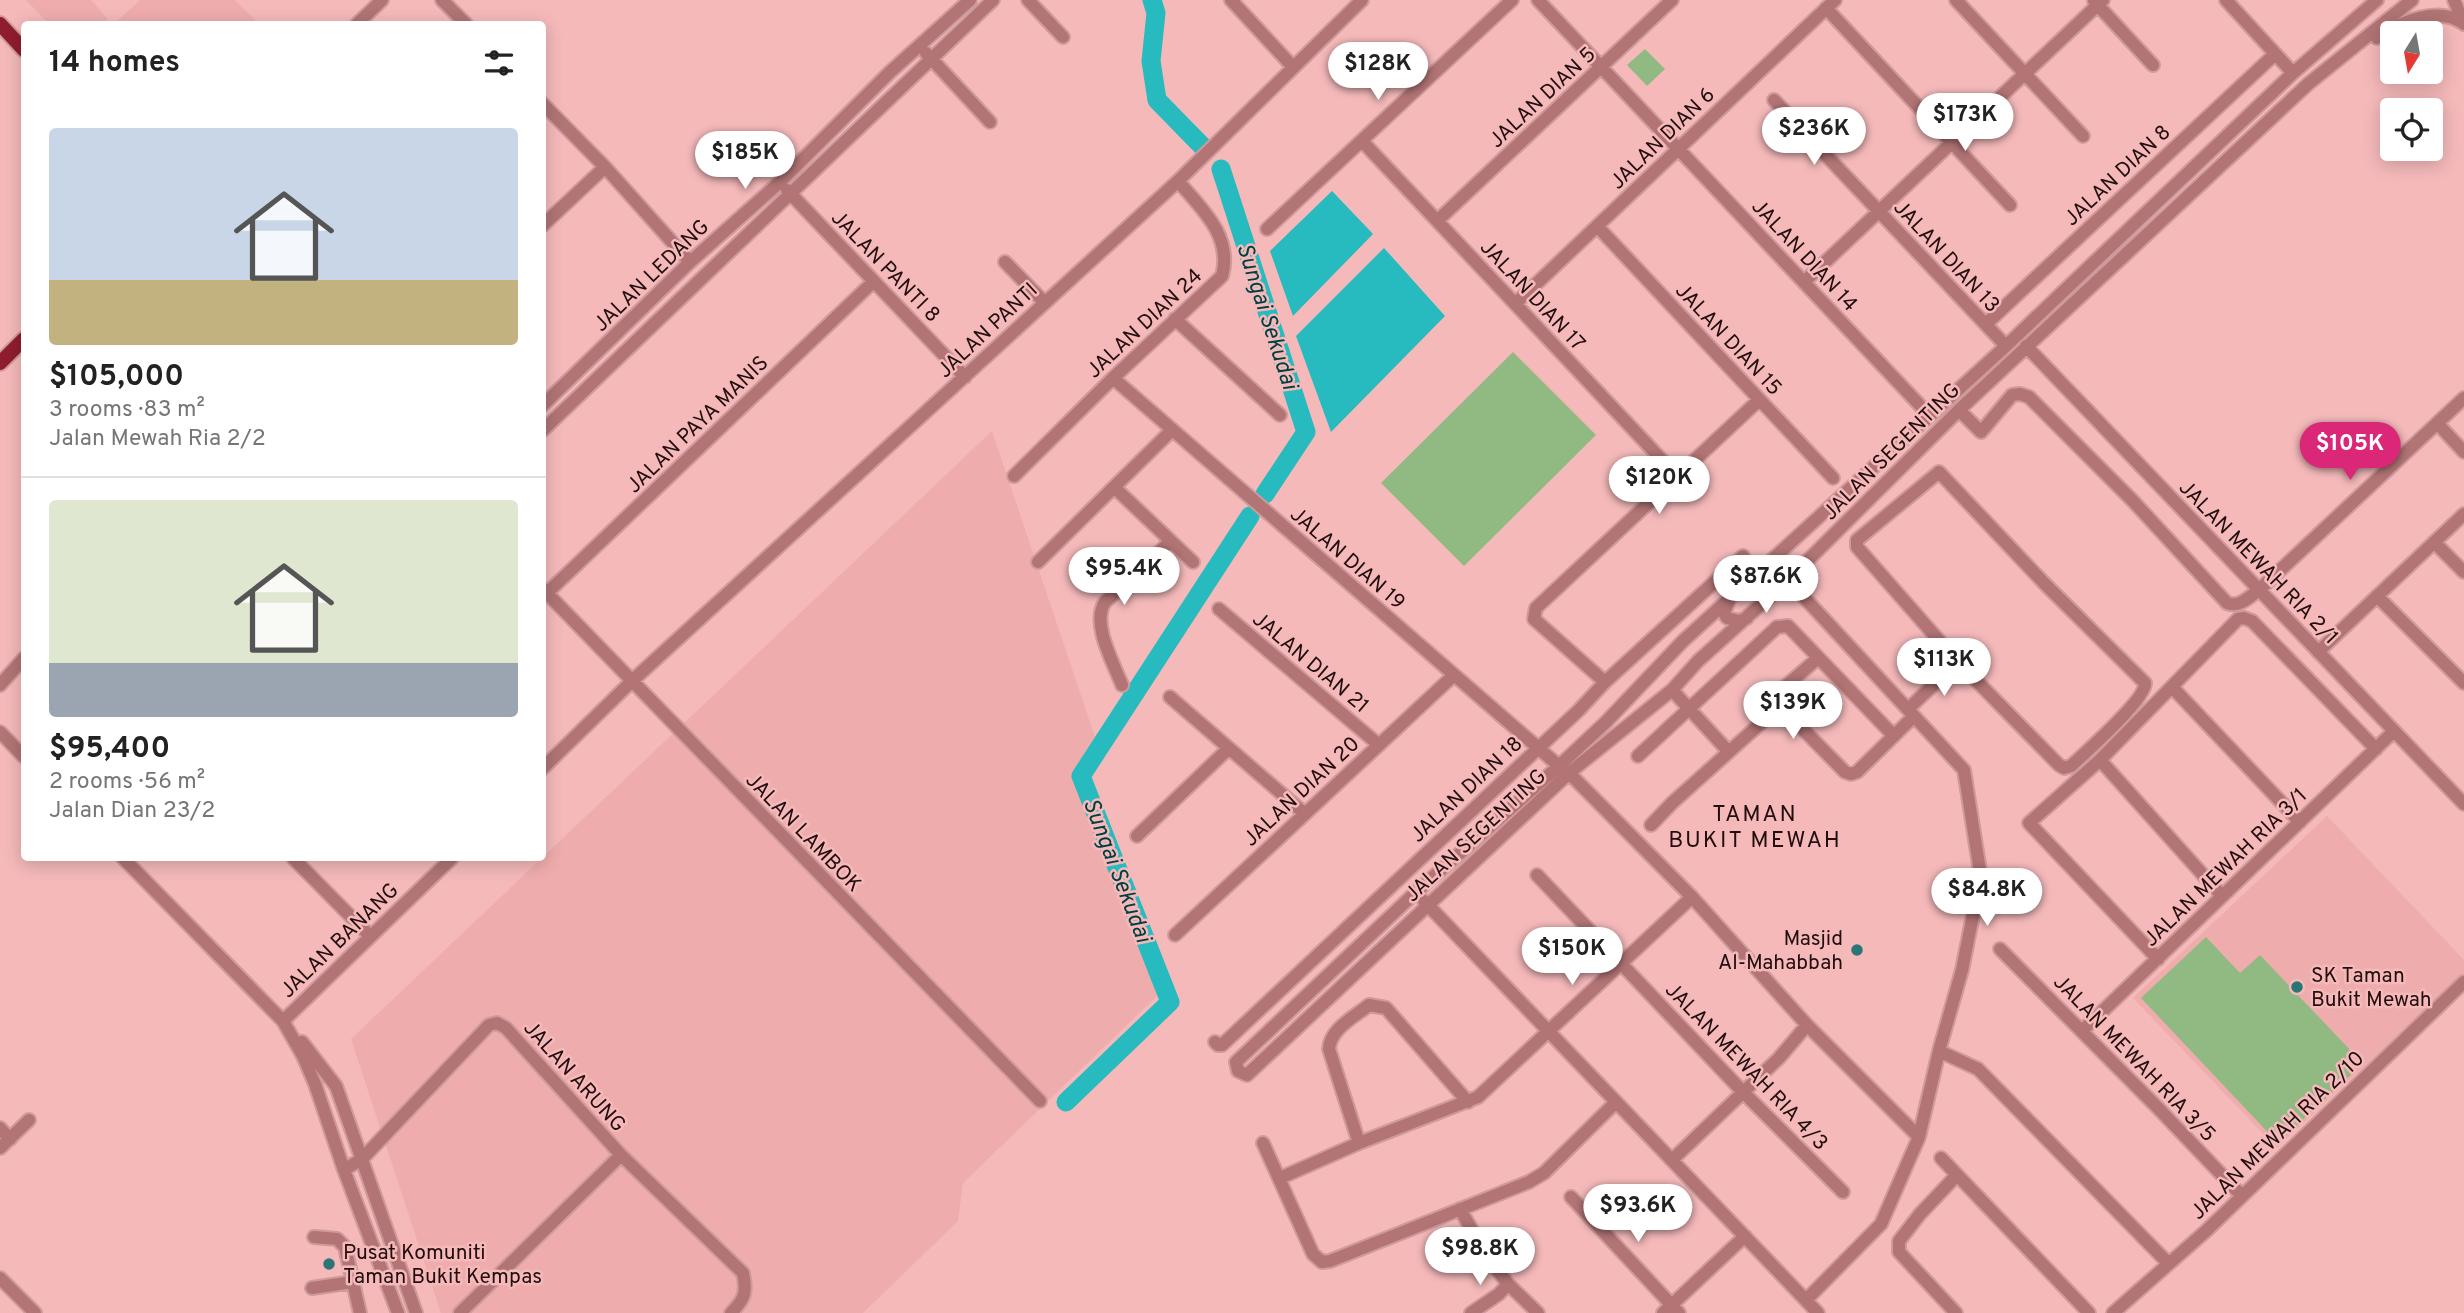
<!DOCTYPE html>
<html lang="en">
<head>
<meta charset="utf-8">
<style>
	:root { --surface:#fff; --page:#f6f6f6; --text:#222; --muted:#767676; --line:#e0e0e0; --accent:#db2777 }
	body { margin:0; font-family:Overpass,sans-serif; background:var(--page); color:var(--text); height:100vh; display:flex; flex-direction:column; font-size:26px; white-space:nowrap }
	* { box-sizing:border-box; margin:0 }
	p { font-size:23px; color:var(--muted) }
	.icon { flex:none; width:38px; height:38px; fill:none; stroke:currentColor; stroke-width:2; stroke-linecap:round; stroke-linejoin:round }
	.map { position:relative; flex:1; overflow:hidden }
	.side { position:absolute; left:21px; top:21px; width:525px; height:840px; display:flex; flex-direction:column; background:var(--surface); border-radius:7px; box-shadow:0 4px 18px #0003 }
	.side>* { flex:none }
	.needle { width:46px; rotate:191deg }
	.tools { position:absolute; left:2380px; top:21px; display:grid; gap:14px }
	.tools a { display:grid; place-items:center; width:63px; height:63px; border-radius:7px; background:var(--surface); box-shadow:0 4px 18px #0003; font-size:35px }
	.price { position:absolute; translate:-50% -60px; padding:0 16px; border-radius:24px; background:#fff; color:#222; font-size:23px; line-height:46px; filter:drop-shadow(0 2px 4px #0008) }
	.price::after { content:''; position:absolute; left:50%; top:42px; width:21px; height:16px; margin-left:-10px; background:inherit; clip-path:polygon(0 0,100% 0,50% 100%) }
	.price.selected { background:var(--accent); color:#fff }
	ul { padding:0; list-style:none }
	li { display:grid; align-content:center; gap:14px; height:371px; padding:0 28px }
	li+li { border-top:2px solid var(--line) }
	li span { display:grid; place-items:center; height:217px; border-radius:7px; color:#555 }
	li>.icon { margin-inline-start:auto }
	span .icon { width:126px; height:126px; fill:#fffc; stroke-width:1 }
	li b { font-size:30px }
	h2 { display:flex; justify-content:space-between; align-items:center; height:84px; padding:0 28px; font-size:30px }
	.map>svg:first-child { display:block }
	.built { fill:#efacad }
	.green { fill:#90ba82 }
	.water { fill:#27babe }
	.lines { fill:none; stroke-linecap:round; stroke-linejoin:round }
	.river { stroke:#27babe; stroke-width:19 }
	.minor-casing { stroke:#cf9a9b; stroke-width:16 }
	.major-casing { stroke:#cf9a9b; stroke-width:18 }
	.minor { stroke:#b27475; stroke-width:12 }
	.major { stroke:#8f1d2f; stroke-width:14 }
	.poi-dot { fill:#2b7577; stroke:#f5b9ba; stroke-width:2.5 }
	.labels { text-anchor:middle; stroke-width:5; stroke-linejoin:round; paint-order:stroke }
	.street-label { font-size:21px; fill:#230e0f; stroke:#f5b9ba }
	.poi-label { font-size:21px; fill:#230e0f; stroke:#f5b9ba; text-anchor:start }
	.water-label { font-size:23px; font-style:italic; fill:#004042; stroke:#f5b9ba }
	.neighbourhood-label { font-size:23px; letter-spacing:2px; fill:#230e0f; stroke:#f5b9ba }
</style>
</head>
<body>
<div class="map">
<svg width="2464" height="1313" viewBox="0 0 2464 1313">
	<rect width="100%" height="100%" fill="#f5b9ba"/>
	<!-- built -->
	<path class="built" d="M26 0H91L108 19 101 24H49Z
		M140 0H235L259 24H114Z
		M992 431 1095 737 1073 771 1159 994 963 1183 958 1221 863 1313H441L351 1039Z
		M2327 816 2464 960V973L2277 1148 2133 998Z"/>
	<!-- green -->
	<path class="green" d="M1645 49 1665 69 1647 86 1627 65Z
		M1513 352 1596 435 1464 566 1381 483Z
		M2206 937 2240 973 2260 955 2353 1053 2344 1061 2354 1072 2278 1143 2141 998Z"/>
	<!-- water -->
	<path class="water" d="M1332 191 1373 234 1293 316 1270 251Z
		M1384 248 1445 316 1331 432 1296 336Z"/>
	<g class="lines">
		<!-- river -->
		<path class="river" d="M1152 0 1156 13 1151 61 1157 100 1202 146
			M1221 169 1306 432 1265 494
			M1066 1102 1170 1002 1081 776 1250 516"/>
		<!-- minor casing -->
		<g class="minor-casing">
			<path id="minor" d="M442 0 466 24
				M1028 0 1063 37
				M1231 0 1292 66
				M1538 0 1929 415
				M1956 0 2083 136
				M2226 0 2293 73
				M2377 0 2293 73 2006 346 1683 641 1606 722 1559 766 1416 892 1236 1062 1238 1071 1247 1075 1569 773 1672 690 1698 661 1788 580 1959 410 2308 84 2412 0
				M2454 0 2464 24
				M2094 1 2153 65
				M1826 8 2010 205
				M357 24 382 0
				M2377 38C2400 22 2439 5 2464 24
				M926 53 990 122
				M1774 100 2006 346
				M542 103 605 167 690 262
				M1362 141 1677 476
				M787 190 965 377
				M1437 221 1672 0
				M542 226 605 167
				M1597 226 1833 478
				M1267 229 1512 0
				M1005 262 1044 302
				M1804 282 2103 0
				M1515 304 1835 0
				M1175 319 1280 415
				M1986 324 2275 54
				M2026 346 2464 804
				M1113 378 1559 766
				M542 406 690 262 780 182 890 72 970 0
				M1959 410 1981 432 2012 395 2020 394 2029 397 2133 501 2227 603C2239 608 2249 597 2259 590L2464 398
				M2437 423 2464 452
				M542 431 993 0
				M1939 472 2044 583 2145 683C2146 699 2085 753 2071 766L2064 768 2059 765 1958 662 1857 547V540Z
				M1014 476 1113 378 1222 276C1233 236 1201 208 1178 181
				M1114 487 1193 562
				M2434 542 2464 572
				M1038 562 1172 430
				M1788 580 1964 770 1980 871 1979 885 1962 970 1939 1051 1919 1137 1881 1224 1806 1300
				M542 588 1040 1101
				M547 593 873 282
				M2377 596 2464 683
				M1729 600 1724 613 1727 618 1739 621 1747 618
				M1219 609 1379 745
				M2318 652 2464 514
				M1605 682 1534 619 1536 608 1759 400
				M0 685 24 658
				M1122 685C1113 662 1091 623 1105 602L1171 541
				M2172 687 2300 822
				M1672 690 1728 751
				M1170 697 1305 814
				M1780 706 1777 699 1778 693 1818 658
				M1908 709 1958 662
				M0 732 24 757
				M1638 756 1777 627 1788 626 1894 736
				M2100 760 2222 896
				M542 769 632 681 1178 181 1362 0
				M1569 773 1692 897 1807 1025 1919 1137
				M1651 825 1672 803 1780 706 1845 772 1851 774 1857 772 1914 716
				M1137 836 1229 748
				M123 858 283 1021 303 1056 315 1084 344 1170 398 1313
				M293 858 370 936
				M1537 875 1743 1092 1843 1192
				M1424 901 1818 1313
				M1175 935 1454 675
				M2000 949 2159 1109 2241 1195
				M2158 959 2029 823 2100 760 2238 619 2244 618 2252 621 2376 749
				M283 1021 452 858
				M2082 1031 2394 731
				M302 1042 336 1086 416 1313
				M1215 1042 1218 1045H1222L1579 710 1605 682 1743 556
				M1939 1051 1978 1069 2168 1263
				M0 1128 10 1139
				M1263 1143 1313 1254 1322 1262 1330 1261 1529 1182 1544 1173 1616 1102
				M1359 1143 1329 1049C1330 1029 1354 1017 1369 1005L1386 1008 1468 1102
				M0 1148 29 1120
				M1941 1158 2089 1313
				M1672 1160 1779 1058 1807 1025
				M344 1170 363 1158 489 1025 497 1023 506 1028 621 1155 743 1273C747 1292 745 1299 731 1313
				M1280 1178 1359 1143 1478 1097 1692 897
				M1571 1197 1679 1313
				M1460 1209 1486 1255 1508 1284 1538 1313
				M314 1237 337 1239 345 1247 360 1313
				M0 1278 35 1313
				M312 1288 353 1282
				M460 1313 621 1155
				M1471 1313 1499 1294 1508 1284
				M1663 1313 1745 1236
				M1956 1313 1899 1252V1241L1920 1214 1956 1176
				M2113 1313 2206 1231 2464 982"/>
		</g>
		<!-- major casing -->
		<g class="major-casing">
			<path id="major" d="M0 24 24 50
				M0 363 24 339"/>
		</g>
		<!-- minor -->
		<use href="#minor" class="minor"/>
		<!-- major -->
		<use href="#major" class="major"/>
	</g>
	<!-- markers -->
	<g class="poi-dot">
		<circle cx="1857" cy="950" r="7"/>
		<circle cx="2297" cy="987" r="7"/>
		<circle cx="329" cy="1264" r="7"/>
	</g>
	<g class="labels">
		<!-- street labels -->
		<g class="street-label">
			<text transform="translate(1542 97) rotate(-43)" y="7">JALAN DIAN 5</text>
			<text transform="translate(1662 138) rotate(-44)" y="7">JALAN DIAN 6</text>
			<text transform="translate(2117 175) rotate(-43)" y="7">JALAN DIAN 8</text>
			<text transform="translate(1805 255) rotate(47)" y="7">JALAN DIAN 14</text>
			<text transform="translate(1947 256) rotate(47)" y="7">JALAN DIAN 13</text>
			<text transform="translate(886 266) rotate(46)" y="7">JALAN PANTI 8</text>
			<text transform="translate(651 275) rotate(-44)" y="7">JALAN LEDANG</text>
			<text transform="translate(1533 295) rotate(47)" y="7">JALAN DIAN 17</text>
			<text transform="translate(1144 323) rotate(-43)" y="7">JALAN DIAN 24</text>
			<text transform="translate(987 330) rotate(-43)" y="7">JALAN PANTI</text>
			<text transform="translate(1729 339) rotate(47)" y="7">JALAN DIAN 15</text>
			<text transform="translate(697 424) rotate(-44)" y="7">JALAN PAYA MANIS</text>
			<text transform="translate(1891 451) rotate(-45)" y="7">JALAN SEGENTING</text>
			<text transform="translate(1348 558) rotate(41)" y="7">JALAN DIAN 19</text>
			<text transform="translate(2259 562) rotate(46)" y="7">JALAN MEWAH RIA 2/1</text>
			<text transform="translate(1311 662) rotate(40)" y="7">JALAN DIAN 21</text>
			<text transform="translate(1466 789) rotate(-43)" y="7">JALAN DIAN 18</text>
			<text transform="translate(1301 791) rotate(-43)" y="7">JALAN DIAN 20</text>
			<text transform="translate(804 832) rotate(46)" y="7">JALAN LAMBOK</text>
			<text transform="translate(1475 835) rotate(-43)" y="7">JALAN SEGENTING</text>
			<text transform="translate(2225 867) rotate(-44)" y="7">JALAN MEWAH RIA 3/1</text>
			<text transform="translate(339 940) rotate(-44)" y="7">JALAN BANANG</text>
			<text transform="translate(2135 1058) rotate(46)" y="7">JALAN MEWAH RIA 3/5</text>
			<text transform="translate(1747 1066) rotate(46)" y="7">JALAN MEWAH RIA 4/3</text>
			<text transform="translate(575 1076) rotate(48)" y="7">JALAN ARUNG</text>
			<text transform="translate(2277 1135) rotate(-44)" y="7">JALAN MEWAH RIA 2/10</text>
		</g>
		<!-- poi labels -->
		<g class="poi-label">
			<text x="1843" y="945" text-anchor="end">Masjid<tspan x="1843" dy="24">Al-Mahabbah</tspan></text>
			<text x="2311" y="982">SK Taman<tspan x="2311" dy="24">Bukit Mewah</tspan></text>
			<text x="343" y="1259">Pusat Komuniti<tspan x="343" dy="24">Taman Bukit Kempas</tspan></text>
		</g>
		<!-- water labels -->
		<g class="water-label">
			<text transform="translate(1268 316) rotate(72)" y="8">Sungai Sekudai</text>
			<text transform="translate(1118 870) rotate(69)" y="8">Sungai Sekudai</text>
		</g>
		<!-- neighbourhood labels -->
		<g class="neighbourhood-label">
			<text x="1755" y="821">TAMAN<tspan x="1755" dy="26">BUKIT MEWAH</tspan></text>
		</g>
	</g>
</svg>
<div class="tools">
<a><svg class="needle" viewBox="-14 -14 28 28"><path d="M0-13l5 13h-10z" fill="#e53935"/><path d="M0 13l5-13h-10z" fill="#767676"/></svg></a>
<a><svg class="icon" aria-label="locate" viewBox="0 0 24 24"><circle cx="12" cy="12" r="6"/><path d="M12 2v4M12 18v4M2 12h4M18 12h4"/></svg></a>
</div>
<b class="price" style="left:1378px;top:102px">$128K</b>
<b class="price" style="left:1965px;top:153px">$173K</b>
<b class="price" style="left:1814px;top:167px">$236K</b>
<b class="price" style="left:745px;top:191px">$185K</b>
<b class="price selected" style="left:2350px;top:482px">$105K</b>
<b class="price" style="left:1659px;top:516px">$120K</b>
<b class="price" style="left:1124px;top:607px">$95.4K</b>
<b class="price" style="left:1766px;top:615px">$87.6K</b>
<b class="price" style="left:1944px;top:698px">$113K</b>
<b class="price" style="left:1793px;top:741px">$139K</b>
<b class="price" style="left:1987px;top:928px">$84.8K</b>
<b class="price" style="left:1572px;top:987px">$150K</b>
<b class="price" style="left:1638px;top:1244px">$93.6K</b>
<b class="price" style="left:1480px;top:1287px">$98.8K</b>
<section class="side">
<h2>14 homes<svg class="icon" aria-label="filters" viewBox="0 0 24 24"><path d="M4 7h16M4 17h16"/><circle cx="9" cy="7" r="2"/><circle cx="15" cy="17" r="2"/></svg></h2>
<ul>
<li><span style="background:linear-gradient(#c9d6e8 70%,#c2b280 0)"><svg class="icon" aria-label="home" viewBox="0 0 24 24"><path d="M3 11l9-7 9 7M6 9v11h12V9"/></svg></span><div><b>$105,000</b><p>3 rooms · 83 m²</p><p>Jalan Mewah Ria 2/2</p></div></li>
<li><span style="background:linear-gradient(#dfe7d0 75%,#9aa5b1 0)"><svg class="icon" aria-label="home" viewBox="0 0 24 24"><path d="M3 11l9-7 9 7M6 9v11h12V9"/></svg></span><div><b>$95,400</b><p>2 rooms · 56 m²</p><p>Jalan Dian 23/2</p></div></li>
</ul>
</section>
</div>
</body>
</html>
